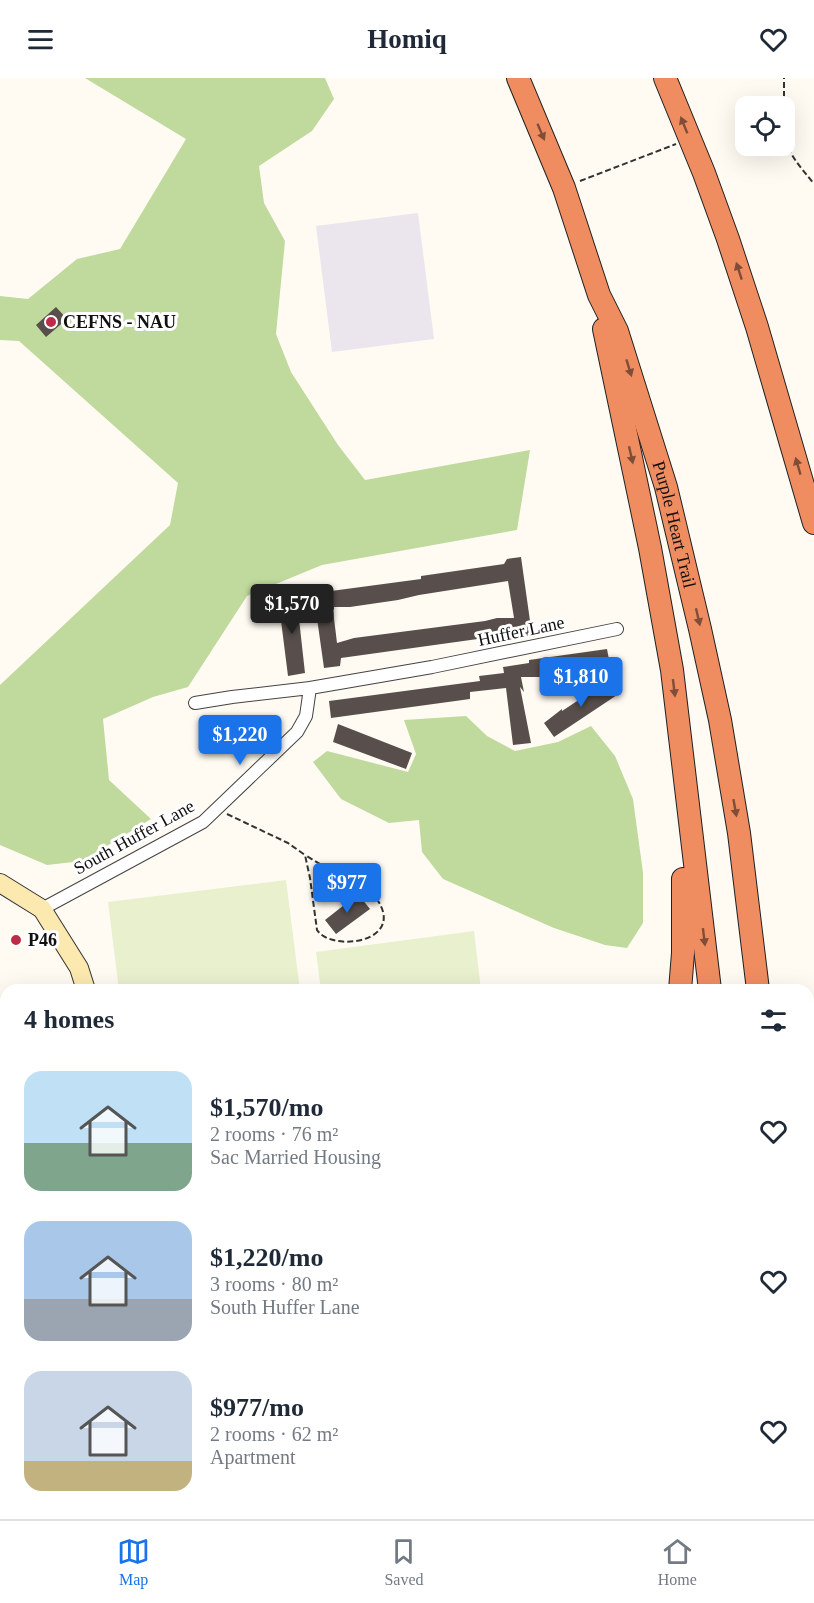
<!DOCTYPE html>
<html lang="en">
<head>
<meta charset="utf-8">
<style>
	:root { --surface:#fff; --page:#f6f6f7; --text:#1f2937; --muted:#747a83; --line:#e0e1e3; --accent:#1a73e8 }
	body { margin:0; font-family:"Times New Roman",serif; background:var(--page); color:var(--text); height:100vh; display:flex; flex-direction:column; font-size:22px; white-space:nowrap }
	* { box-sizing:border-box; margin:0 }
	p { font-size:20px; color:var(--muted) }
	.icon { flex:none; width:33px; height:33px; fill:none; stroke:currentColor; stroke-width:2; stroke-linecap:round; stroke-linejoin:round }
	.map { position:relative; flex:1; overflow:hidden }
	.panel { position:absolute; left:0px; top:906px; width:814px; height:536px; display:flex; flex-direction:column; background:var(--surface); border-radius:18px 18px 0 0; box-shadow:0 6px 24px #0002 }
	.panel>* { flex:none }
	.tools { position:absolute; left:735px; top:18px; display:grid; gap:12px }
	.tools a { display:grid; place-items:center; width:60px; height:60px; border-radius:12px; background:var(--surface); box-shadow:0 6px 24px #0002; font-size:30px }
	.price { position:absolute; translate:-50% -51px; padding:0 14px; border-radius:6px; background:var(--accent); color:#fff; font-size:20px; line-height:39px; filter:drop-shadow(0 2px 3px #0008) }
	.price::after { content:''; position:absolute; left:50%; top:36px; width:18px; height:14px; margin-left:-9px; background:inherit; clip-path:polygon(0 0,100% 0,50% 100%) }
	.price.selected { background:#222; color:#fff }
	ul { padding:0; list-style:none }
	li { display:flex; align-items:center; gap:18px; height:150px; padding:0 24px }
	li span { display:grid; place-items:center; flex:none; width:168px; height:120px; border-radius:18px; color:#555 }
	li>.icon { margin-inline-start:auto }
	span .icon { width:72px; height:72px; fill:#fffc; stroke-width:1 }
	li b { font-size:26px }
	h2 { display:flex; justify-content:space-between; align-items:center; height:72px; padding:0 24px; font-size:26px }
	header { display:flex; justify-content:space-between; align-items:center; height:78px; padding:0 24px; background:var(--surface); font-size:27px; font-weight:800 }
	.menu { display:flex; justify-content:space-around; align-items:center; height:84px; border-top:2px solid var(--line); background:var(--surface); font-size:16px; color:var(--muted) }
	.menu a { display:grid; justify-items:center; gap:3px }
	.menu .selected { color:var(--accent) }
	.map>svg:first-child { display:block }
	.industrial { fill:#ebe5ee }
	.forest { fill:#c0d99c }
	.pitch { fill:#e9f0ce }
	.building { fill:#584f4c; fill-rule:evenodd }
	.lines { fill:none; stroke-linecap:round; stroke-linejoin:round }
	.street-casing { stroke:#434343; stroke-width:14 }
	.secondary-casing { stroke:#323232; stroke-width:20 }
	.highway-casing { stroke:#212121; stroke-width:24 }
	.path { stroke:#323232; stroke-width:2; stroke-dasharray:6 3; stroke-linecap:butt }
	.street { stroke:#fff; stroke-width:12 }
	.secondary { stroke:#fce9b0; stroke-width:18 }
	.highway { stroke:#ef8d60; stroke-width:22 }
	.oneway { fill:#804e38 }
	.poi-dot { fill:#bc2b47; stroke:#fff; stroke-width:2 }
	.labels { text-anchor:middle; stroke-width:6; stroke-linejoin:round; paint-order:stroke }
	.poi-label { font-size:18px; font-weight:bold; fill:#101010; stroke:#fff; text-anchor:start }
	.street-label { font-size:18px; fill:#101010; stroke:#fff }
</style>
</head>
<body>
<header><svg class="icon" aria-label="menu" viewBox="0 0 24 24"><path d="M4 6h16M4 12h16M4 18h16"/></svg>Homiq<svg class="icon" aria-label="heart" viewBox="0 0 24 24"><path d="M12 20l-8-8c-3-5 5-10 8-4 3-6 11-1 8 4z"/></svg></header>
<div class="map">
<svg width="814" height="1441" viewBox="0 0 814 1441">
	<rect width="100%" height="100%" fill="#fffbf3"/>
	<!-- industrial -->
	<path class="industrial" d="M418 135 434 261 332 274 316 148Z"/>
	<!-- forest -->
	<path class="forest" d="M85 0H325L334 21 312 53 259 88 264 125 285 163 276 256 291 294 338 367 365 402 530 372 517 452 322 487 247 518 188 609 153 619 103 641 109 702 151 741 82 783 47 787 0 767V607L170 447 178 405 19 263 0 262V218L28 221 77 181 120 171 186 61Z
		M466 638 487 658 515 673 558 664 591 648 615 678 633 721 643 795V845L627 870 605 867 554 850 443 801 422 774 419 742 389 745 341 721 313 684 327 673 408 694 416 676 404 642Z"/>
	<!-- pitch -->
	<path class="pitch" d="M286 802 300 912H119L108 824Z
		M474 853 481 912H321L316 874Z"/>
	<!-- building -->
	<path class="building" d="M56 229 67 241 46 259 36 247Z
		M521 479 532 557 517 559 514 556 341 580 340 588 324 590 313 512 330 510 331 513 421 501V498L504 486 507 481ZM508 503 514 540H497L485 543 354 560 337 565 333 532 334 531V529H350L398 522 419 517Z
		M295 518V524L297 523 305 595 288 598 278 519Z
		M607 571 610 587 541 599H521L524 614 520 609 531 665 513 667 506 610 470 614V621L331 640 329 623 480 603 479 598 504 595 503 589 529 585V582Z
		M609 602 620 615 554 659 544 645 562 631V633Z
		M338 646 412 675 406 691 333 664Z
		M358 816 370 831 336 856 325 842Z"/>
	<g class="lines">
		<!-- street casing -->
		<g class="street-casing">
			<path id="street" d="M195 625 232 619 310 610
				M42 831 203 744 297 654 306 638 310 610 432 589 617 551"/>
		</g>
		<!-- secondary casing -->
		<g class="secondary-casing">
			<path id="secondary" d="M0 805 42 831 79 890 86 912
				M0 1164 6 1158"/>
		</g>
		<!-- highway casing -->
		<g class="highway-casing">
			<g id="highway">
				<path id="s1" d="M518 0 564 110 599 217 617 253 666 409 700 551 720 642 739 755 758 912"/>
				<path d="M665 0 704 95 728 161 757 249 814 445"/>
				<path d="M604 251 650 470 672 592 710 912"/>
				<path d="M680 912 683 875V801"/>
				<path d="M445 1436 446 1441"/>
				<path d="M801 1436 803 1441"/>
				<path d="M380 1441 382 1436"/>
				<path d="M761 1441 762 1436"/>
			</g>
		</g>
		<!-- path -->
		<path class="path" d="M784 28V0
			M784 52C786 75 800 88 814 106
			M580 103 676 66
			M227 736 288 765 305 777 310 800 317 852C332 875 408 864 376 820L305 777
			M312 817 321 804 337 798"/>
		<!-- street -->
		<use href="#street" class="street"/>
		<!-- secondary -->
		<use href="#secondary" class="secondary"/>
		<!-- highway -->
		<use href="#highway" class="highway"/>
	</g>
	<!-- one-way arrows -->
	<defs><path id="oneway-solid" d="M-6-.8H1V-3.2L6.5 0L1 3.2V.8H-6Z" transform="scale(1.5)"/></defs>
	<g class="oneway">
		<use href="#oneway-solid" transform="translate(684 47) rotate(-112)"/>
		<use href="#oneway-solid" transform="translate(541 54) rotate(67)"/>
		<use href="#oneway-solid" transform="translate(739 193) rotate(-108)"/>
		<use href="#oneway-solid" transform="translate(629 290) rotate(73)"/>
		<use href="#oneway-solid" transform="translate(631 377) rotate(77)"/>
		<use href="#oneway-solid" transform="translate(798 388) rotate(-106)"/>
		<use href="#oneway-solid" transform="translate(698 539) rotate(77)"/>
		<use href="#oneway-solid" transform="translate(674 610) rotate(83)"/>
		<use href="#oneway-solid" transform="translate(735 730) rotate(80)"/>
		<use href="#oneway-solid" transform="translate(704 859) rotate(83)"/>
	</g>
	<!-- markers -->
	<g class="poi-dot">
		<circle cx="51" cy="244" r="6"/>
		<circle cx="16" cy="862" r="6"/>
	</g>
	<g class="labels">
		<!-- poi labels -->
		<g class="poi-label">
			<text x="63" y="250">CEFNS - NAU</text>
			<text x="28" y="868">P46</text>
		</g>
		<!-- street labels -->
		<g class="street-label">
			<text dy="6" stroke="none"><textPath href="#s1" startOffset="474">Purple Heart Trail</textPath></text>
			<text transform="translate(521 553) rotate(-12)" y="6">Huffer Lane</text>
			<text transform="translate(134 759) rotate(-29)" y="6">South Huffer Lane</text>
		</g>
	</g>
</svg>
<div class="tools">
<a><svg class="icon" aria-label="locate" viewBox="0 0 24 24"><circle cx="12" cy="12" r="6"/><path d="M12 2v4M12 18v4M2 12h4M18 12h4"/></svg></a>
</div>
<b class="price selected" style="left:292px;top:557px">$1,570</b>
<b class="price" style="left:581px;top:630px">$1,810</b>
<b class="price" style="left:240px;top:688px">$1,220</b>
<b class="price" style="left:347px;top:836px">$977</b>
<section class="panel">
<h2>4 homes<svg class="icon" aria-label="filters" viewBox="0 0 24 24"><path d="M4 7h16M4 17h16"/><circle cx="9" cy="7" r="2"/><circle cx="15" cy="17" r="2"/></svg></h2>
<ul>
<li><span style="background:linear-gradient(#bfe0f5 60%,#7fa58c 0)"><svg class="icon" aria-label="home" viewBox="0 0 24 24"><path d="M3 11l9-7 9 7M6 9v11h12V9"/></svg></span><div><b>$1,570/mo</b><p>2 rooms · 76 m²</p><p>Sac Married Housing</p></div><svg class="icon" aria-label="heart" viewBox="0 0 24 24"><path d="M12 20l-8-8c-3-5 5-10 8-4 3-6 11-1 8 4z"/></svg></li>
<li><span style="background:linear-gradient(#a9c7e8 65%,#9aa5b1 0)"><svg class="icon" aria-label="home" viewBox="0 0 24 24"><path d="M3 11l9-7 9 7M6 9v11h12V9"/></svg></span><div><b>$1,220/mo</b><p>3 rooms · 80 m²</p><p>South Huffer Lane</p></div><svg class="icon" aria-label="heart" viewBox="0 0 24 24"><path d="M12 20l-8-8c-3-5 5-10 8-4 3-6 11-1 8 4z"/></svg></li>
<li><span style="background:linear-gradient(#c9d6e8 75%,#c2b280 0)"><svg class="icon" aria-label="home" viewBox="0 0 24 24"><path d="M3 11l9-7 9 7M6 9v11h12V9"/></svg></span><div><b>$977/mo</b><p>2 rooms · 62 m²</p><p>Apartment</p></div><svg class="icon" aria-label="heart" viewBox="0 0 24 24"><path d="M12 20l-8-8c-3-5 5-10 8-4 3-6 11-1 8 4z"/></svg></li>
</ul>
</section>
</div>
<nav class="menu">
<a class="selected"><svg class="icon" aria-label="map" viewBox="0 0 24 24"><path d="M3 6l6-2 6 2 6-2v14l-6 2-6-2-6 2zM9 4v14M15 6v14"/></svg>Map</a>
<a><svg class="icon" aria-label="saved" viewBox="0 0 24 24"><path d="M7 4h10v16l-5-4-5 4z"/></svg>Saved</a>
<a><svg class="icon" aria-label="home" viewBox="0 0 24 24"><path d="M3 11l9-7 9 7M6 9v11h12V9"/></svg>Home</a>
</nav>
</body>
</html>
